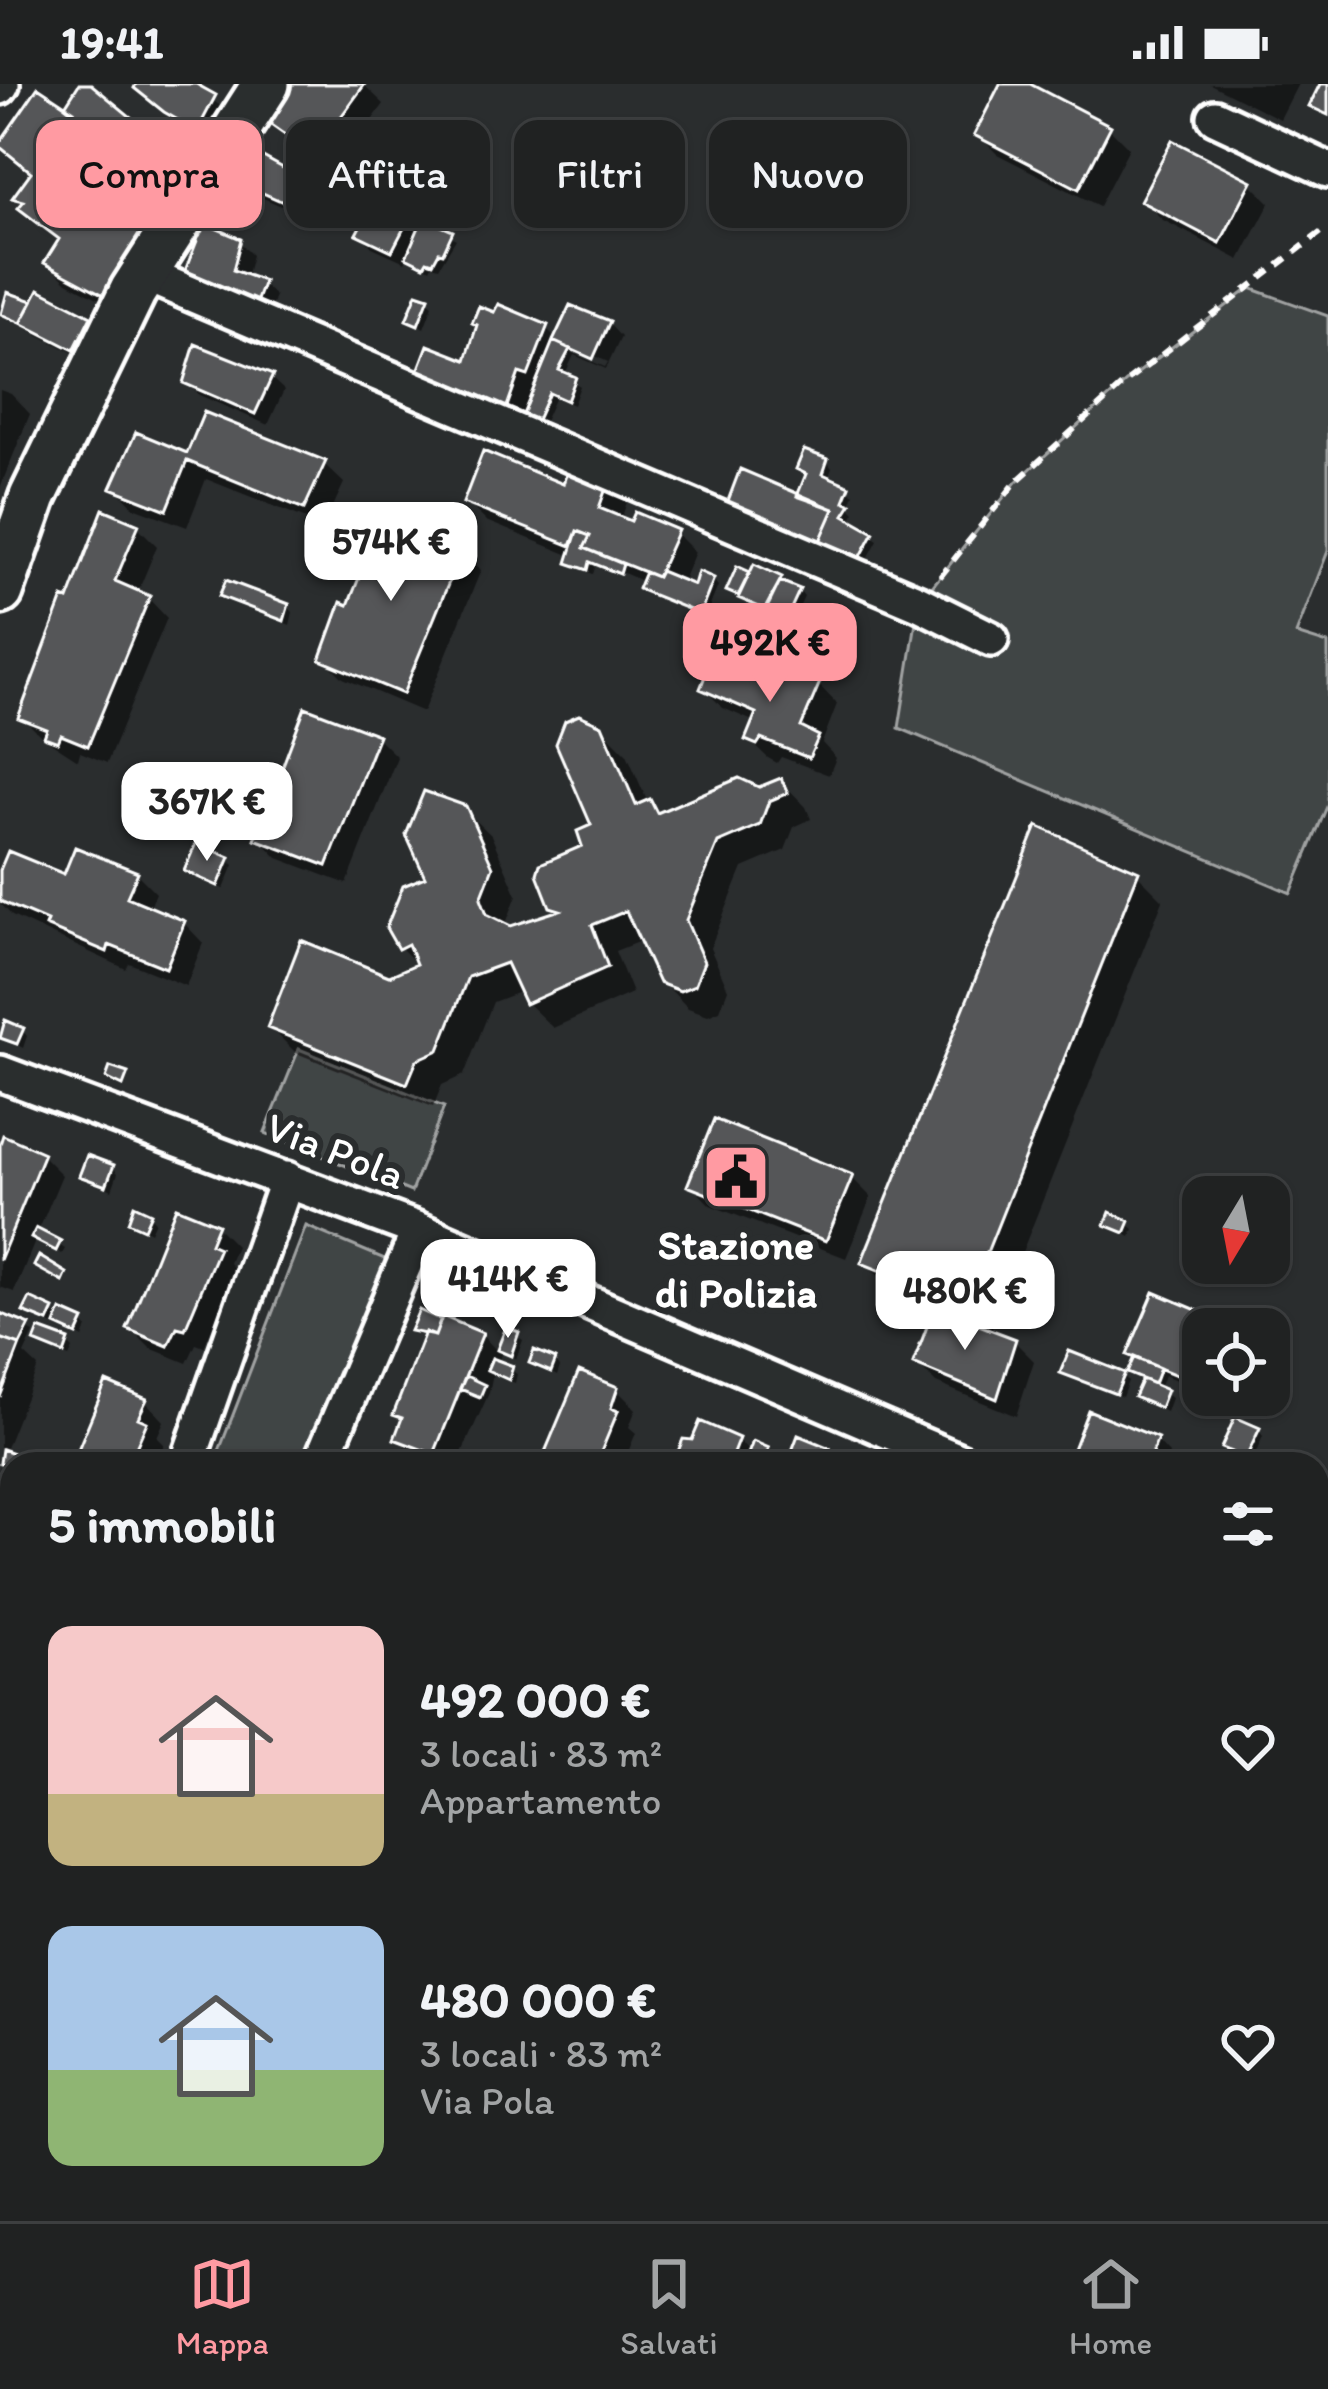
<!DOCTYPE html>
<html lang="it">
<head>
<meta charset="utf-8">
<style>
	:root { --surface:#202222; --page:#2d2f2f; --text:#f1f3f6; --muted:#a2a4a5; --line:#3d3f40; --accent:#ff9aa2 }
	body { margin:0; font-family:Itim,sans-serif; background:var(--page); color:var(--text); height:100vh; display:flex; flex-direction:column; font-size:45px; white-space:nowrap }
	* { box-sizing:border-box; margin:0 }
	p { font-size:39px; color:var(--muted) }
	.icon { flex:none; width:66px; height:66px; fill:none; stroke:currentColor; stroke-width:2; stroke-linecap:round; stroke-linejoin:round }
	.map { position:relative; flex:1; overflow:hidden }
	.sheet { position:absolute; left:0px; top:1368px; width:1329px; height:771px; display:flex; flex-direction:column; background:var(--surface); border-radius:36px 36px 0 0; box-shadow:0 3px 9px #0004,0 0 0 3px var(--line) }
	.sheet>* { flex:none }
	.banner { position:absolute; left:36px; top:36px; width:1257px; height:108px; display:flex; gap:24px }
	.needle { width:78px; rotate:190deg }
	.fabs { position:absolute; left:1182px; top:1092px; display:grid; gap:24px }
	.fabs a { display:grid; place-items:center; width:108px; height:108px; border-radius:24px; background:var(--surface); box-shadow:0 3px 9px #0004,0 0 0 3px var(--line); font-size:60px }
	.price { position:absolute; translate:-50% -102px; padding:0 27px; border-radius:24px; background:#fff; color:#222; font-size:39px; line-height:78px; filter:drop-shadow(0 3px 6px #0008) }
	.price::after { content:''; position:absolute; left:50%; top:72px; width:36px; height:27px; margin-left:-18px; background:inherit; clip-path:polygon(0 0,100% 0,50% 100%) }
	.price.on { background:var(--accent); color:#111 }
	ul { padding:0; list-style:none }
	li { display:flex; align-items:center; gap:36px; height:300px; padding:0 48px }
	li span { display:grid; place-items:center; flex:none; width:336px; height:240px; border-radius:24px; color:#555 }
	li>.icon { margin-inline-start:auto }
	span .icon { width:144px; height:144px; fill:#fffc; stroke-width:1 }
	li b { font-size:51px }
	h2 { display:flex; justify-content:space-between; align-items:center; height:144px; padding:0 48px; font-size:51px }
	.chip { padding:0 42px; border-radius:24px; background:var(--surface); box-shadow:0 3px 9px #0004,0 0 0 3px var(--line); font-size:42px; line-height:108px }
	.chip.on { background:var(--accent); color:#111 }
	.status { display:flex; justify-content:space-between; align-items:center; height:84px; padding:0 60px; background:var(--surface); direction:ltr }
	.status svg { height:33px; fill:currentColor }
	.tab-bar { display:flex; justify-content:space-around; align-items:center; height:168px; border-top:3px solid var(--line); background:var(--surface); font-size:33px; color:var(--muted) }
	.tab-bar a { display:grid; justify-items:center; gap:6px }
	.tab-bar .on { color:var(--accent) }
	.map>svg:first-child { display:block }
	.green { fill:#414445; stroke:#a0a2a2; stroke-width:3 }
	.shadow { fill:#0007; fill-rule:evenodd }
	.building { fill:#555758; stroke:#fff; stroke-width:3 }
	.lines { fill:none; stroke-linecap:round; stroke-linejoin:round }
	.service-casing { stroke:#fff; stroke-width:26 }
	.minor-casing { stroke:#fff; stroke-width:42 }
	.secondary-casing { stroke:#fff; stroke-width:54 }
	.path { stroke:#fff; stroke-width:6; stroke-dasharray:12 9; stroke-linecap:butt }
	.service { stroke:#2a2d2e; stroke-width:16 }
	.minor { stroke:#2a2d2e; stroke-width:33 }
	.secondary { stroke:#2a2d2e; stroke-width:45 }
	.labels { text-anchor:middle; stroke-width:12; stroke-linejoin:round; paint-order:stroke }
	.street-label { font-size:42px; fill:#fff; stroke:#2a2d2e }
	.poi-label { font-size:42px; font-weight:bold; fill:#fff; stroke:#2a2d2e }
</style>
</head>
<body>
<div class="status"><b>19:41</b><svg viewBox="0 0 49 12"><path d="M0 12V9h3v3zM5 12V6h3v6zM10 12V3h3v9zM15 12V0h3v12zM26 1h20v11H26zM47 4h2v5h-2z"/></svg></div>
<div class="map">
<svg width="1328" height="2137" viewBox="0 0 1328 2137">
	<rect width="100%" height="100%" fill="#2a2d2e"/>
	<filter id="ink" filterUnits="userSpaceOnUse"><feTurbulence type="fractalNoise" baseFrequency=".00833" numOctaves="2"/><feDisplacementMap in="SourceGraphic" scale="24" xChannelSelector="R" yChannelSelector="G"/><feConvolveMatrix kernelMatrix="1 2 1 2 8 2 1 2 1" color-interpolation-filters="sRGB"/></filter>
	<g filter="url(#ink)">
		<!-- green -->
		<path class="green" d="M1250 204 1328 232V467L1296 550 1328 560V720L1291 809 899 644 919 519 1016 398 1126 298Z
			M299 965 444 1023 411 1108 265 1049Z
			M306 1142 392 1178 304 1380H214Z
			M0 2087 12 2089V2127H207L258 2137H0Z"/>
		<!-- shadow -->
		<path class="shadow" d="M82 0 149 52 185 68 198 81 183 109 147 90 134 78 136 74 74 26 71 29 91 49 78 67 161 119 180 139 124 228 67 198 48 179 61 158 22 124 24 122 16 114 33 90 2 61 66 26Z
			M140 0H190L226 26 210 57 150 16Z
			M1003 0H1023L1109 44 1129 64 1099 122 997 70 977 50Z
			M1210 0H1298L1280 35Z
			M364 1 384 20 334 88 282 51 262 32Z
			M359 92 400 99 413 112 409 123 427 139 456 155 439 183 432 181 430 185 409 171 405 178 372 163 360 150 381 110Z
			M235 94 322 108 335 121 327 142 247 107Z
			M1250 99 1270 119 1240 176 1163 136 1143 117Z
			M239 158 252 171 246 194 262 200 275 212 266 237 198 209Z
			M40 209 90 235 102 248 88 276 38 251 5 229 31 220Z
			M427 216 433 221 424 244 410 236Z
			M609 240 621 253 606 285 574 271 564 292 580 302 573 321 555 313 542 342 524 349 467 280 546 244 557 255ZM568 260 608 278 605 283 568 267Z
			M271 294 284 306 268 341 199 311 187 298Z
			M0 306 11 310 30 330 0 404Z
			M189 373 324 380 344 399 324 442 206 395 187 443 134 423 115 403Z
			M827 378 832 384 828 395 854 410 849 422 855 428 849 437 878 456 866 478 742 434 799 414 808 392 800 384Z
			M608 399 627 418 621 436 676 449 695 468 682 499 696 505 713 496 718 502 705 534 647 510 641 505 644 498 626 490 596 481 593 490 576 483 571 478 572 472 486 437 466 418Z
			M137 442 157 462 137 510 148 514 167 534 107 679 80 668 78 676 41 652 22 633 69 520Z
			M461 466 481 486 423 628 343 594 324 575 350 524Z
			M738 486 799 507 804 513 782 560 757 547 768 528 729 506Z
			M222 511 287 522 293 528 290 541Z
			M718 595 769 604 818 600 837 620 822 659 836 674 829 691 781 673 777 679 768 674 748 655 755 638 723 624 703 604Z
			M600 643 627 670 648 719 661 730 759 707 781 697 806 723 811 735 794 743 785 766 743 784 710 864 728 905 720 926 708 931 688 924 662 897 643 856 615 867 632 909 553 944 527 919 522 907 493 918 464 991 442 1001 433 1023 296 969 270 943 419 882 400 863 464 725 491 751 517 811 505 842 510 845 560 829 552 821 595 742Z
			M378 654 397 673 347 800 278 774 259 754Z
			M228 775 234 781 224 805 188 787Z
			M137 790 156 809 149 825 184 839 203 859 186 902 129 879 126 885 12 832 0 819V794Z
			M1137 790 1163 816 990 1248 1014 1257 1034 1277 1016 1332 936 1299 916 1279 938 1223 890 1203 864 1178Z
			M22 946 27 952 23 964 2 952Z
			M0 1068 43 1072 62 1091 38 1148 65 1165 62 1170 36 1155 14 1208 0 1203Z
			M113 1084 118 1089 112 1106 83 1091Z
			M851 1093 871 1113 846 1174 710 1121 691 1101Z
			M149 1131 155 1137 150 1148 131 1137Z
			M1108 1140H1128L1134 1145 1131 1153Z
			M216 1142 236 1162 229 1179 236 1186 204 1263 196 1260 187 1279 150 1264 131 1245Z
			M1156 1212 1227 1245H1203V1307L1164 1291 1159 1305 1171 1314 1166 1328 1138 1313 1144 1297 1131 1288Z
			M52 1227 60 1235 82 1238 87 1244 83 1254 55 1237 53 1242 27 1228Z
			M0 1232 34 1249 24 1270 38 1283 4 1369 24 1380H12V1385L0 1380Z
			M414 1246 482 1251 499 1269 508 1247 523 1256 516 1275 502 1267 498 1279 517 1290 515 1299 493 1289 489 1309 457 1380H434L417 1374 398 1354 404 1337 397 1330 427 1253Z
			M37 1257 67 1259 73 1265 69 1273Z
			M555 1277 560 1283 557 1292 532 1278Z
			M1064 1288 1123 1291 1128 1297 1122 1313Z
			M617 1306 636 1325 629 1343 636 1349 623 1380H544Z
			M145 1317 164 1337 157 1353 164 1360 156 1380H75Z
			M1258 1346 1263 1352 1252 1378 1225 1363Z
			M738 1356 751 1370 768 1367 773 1372 769 1380 757 1375 755 1380H676Z
			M1157 1357 1169 1370 1165 1380H1097L1077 1364Z
			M828 1366 834 1372 830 1380H790Z
			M1322 1425 1328 1427V1476L1317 1470V1435Z
			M5 1545 12 1547V1559L4 1555 0 1566V1551Z
			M1317 1626 1328 1631V1686L1317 1681Z
			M0 1822 12 1826V1873L0 1868Z
			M691 2127H787L783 2137H687Z
			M1177 2127H1208L1203 2137Z"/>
		<!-- building -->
		<path class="building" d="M79 0H91L148 47 133 74 65 22Z
			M136 0H196L216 11 197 47 164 28 134 4Z
			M281 0H365L313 71 258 32Z
			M1000 0H1030L1111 42 1079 105 974 51Z
			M1320 0H1328V31L1309 22Z
			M38 3 74 27 60 46 65 49 48 74 67 84 79 66 163 117 104 211 44 179 59 155 18 124 24 117 12 114 31 88 0 63V58Z
			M150 44 187 66 169 99 131 78Z
			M1172 56 1252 97 1220 159 1140 117Z
			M245 63 323 106 315 132 231 95Z
			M365 70 402 97 396 112 415 123 392 167 356 150 380 105 355 93Z
			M423 134 453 147 443 169 439 168 433 179 427 177 424 182 406 173Z
			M204 139 241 155 233 186 264 197 253 227 181 197Z
			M39 205 91 232 74 266 21 239Z
			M7 208 33 217 21 239 1 230Z
			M417 209 429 213 418 241 406 236Z
			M498 220 548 241 528 292 519 289 504 331 415 295 428 261 466 276 477 241 472 239 479 222 494 228Z
			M570 221 610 237 593 275 553 257Z
			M553 257 570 265 559 286 576 293 567 317 549 309 536 338 522 333Z
			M195 260 273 291 255 330 183 299Z
			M204 328 326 377 304 425 187 377 167 426 111 404 136 348 187 369Z
			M804 366 828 375 823 390 850 402 844 417 851 420 844 431 874 448 860 474 820 457 834 425 797 412 806 390 796 385Z
			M483 367 563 400 569 382 609 396 599 424 631 437 635 428 678 446 657 493 584 464 590 452 577 447 571 462 463 419Z
			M740 385 834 425 820 457 726 422Z
			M103 425 139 440 115 497 150 512 88 662 61 651 58 658 44 653 47 645 18 634 63 514 68 516Z
			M378 430 463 464 403 610 320 576 341 518 348 521 361 489 355 487Z
			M577 447 590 452 584 464 623 480 620 490 590 478 588 486 567 479Z
			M754 480 782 493 766 526 738 514Z
			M737 482 750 488 738 512 726 507Z
			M660 487 694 501 698 487 714 494 700 530 638 505 645 488 657 493Z
			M226 496 289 520 284 537 219 512Z
			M780 497 800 505 776 557 753 547Z
			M774 580 820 598 801 643 819 652 809 674 761 655 757 661 745 656 756 629 700 605 707 587 717 591 721 581 767 600Z
			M305 623 379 651 327 782 255 755Z
			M579 631 602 641 636 721 650 715 657 729 739 694 759 703 781 694 788 709 769 717 760 741 718 759 686 836 704 878 695 901 680 907 659 899 626 827 592 841 608 883 525 920 506 879 468 893 439 966 417 976 407 1000 267 944 301 856 389 892 416 880 408 860 398 865 386 844 403 802 425 793 406 751 424 707 466 722 493 783 481 814 487 830 511 842 560 826 550 823 537 790 540 780 582 762 577 747 591 741 556 660 565 637Z
			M1037 742 1139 787 966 1221 861 1179Z
			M196 759 230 773 218 802 184 787Z
			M75 763 138 788 127 813 185 837 166 884 109 861 107 868 45 842 47 837 0 817V786L8 767 64 790Z
			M5 936 24 944 17 960 0 954Z
			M110 983 128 989 123 1002 106 994Z
			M714 1035 853 1091 826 1157 687 1102Z
			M3 1051 44 1069 0 1176V1060Z
			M87 1071 114 1081 106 1102 79 1092Z
			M134 1121 151 1129 144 1145 128 1138Z
			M176 1123 218 1140 210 1160 219 1164 185 1245 177 1243 168 1262 127 1245Z
			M1110 1128 1130 1137 1125 1149 1105 1141Z
			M36 1144 61 1157 56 1167 31 1154Z
			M39 1172 67 1189 63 1198 34 1182Z
			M1154 1208 1223 1237 1220 1245H1203V1283L1196 1299 1127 1271Z
			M30 1214 54 1225 48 1238 23 1228Z
			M934 1224 1016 1255 997 1315 913 1280Z
			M61 1226 84 1236 77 1251 55 1241Z
			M419 1226 441 1236 435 1252 410 1247Z
			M0 1229 30 1241 20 1261 0 1254Z
			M442 1232 483 1249 434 1370 394 1355 402 1334 393 1331 425 1248 435 1252Z
			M506 1243 519 1248 511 1272 497 1266Z
			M39 1245 69 1256 64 1270 34 1258Z
			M0 1254 20 1261 0 1313Z
			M534 1266 556 1275 551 1288 529 1279Z
			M1069 1267 1125 1289 1116 1310 1060 1289Z
			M1134 1273 1160 1284 1154 1300 1127 1289Z
			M492 1274 513 1282 509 1296 487 1286Z
			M579 1287 618 1303 611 1324 618 1327 596 1380H540Z
			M466 1292 485 1301 480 1313 460 1305Z
			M1142 1295 1167 1306 1160 1324 1134 1313Z
			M106 1298 147 1315 138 1334 147 1338 129 1380H72Z
			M1088 1326 1158 1354 1148 1380H1109L1073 1365Z
			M1235 1333 1260 1344 1246 1374 1221 1364Z
			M700 1337 739 1354 729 1380H673L683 1355 692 1356Z
			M798 1351 830 1364 823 1380H787Z
			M753 1357 769 1364 763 1377 748 1370Z
			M2 1365 21 1372 18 1380 12 1383 0 1379Z
			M1320 1421 1328 1424V1471L1317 1466Z
			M1317 1623 1328 1627V1672L1317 1668Z
			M0 1693 12 1698V1718L0 1714Z
			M0 1818 12 1823 1 1859 0 1858Z
			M1328 2104V2137H1305L1312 2127H1317V2119Z
			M688 2127H760L756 2137H684Z
			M822 2127H853L848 2137H818Z"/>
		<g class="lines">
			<!-- service casing -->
			<g class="service-casing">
				<path id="service" d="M0 2022 12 2026"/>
			</g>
			<!-- minor casing -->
			<g class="minor-casing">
				<path id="minor" d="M0 3 2 0
					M1215 33 1328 86
					M144 190 919 519 991 555
					M0 989 419 1146 966 1380
					M187 1380 287 1095
					M320 1380 419 1146
					M0 1480 12 1485
					M1317 1520 1328 1524
					M0 1923 12 1928
					M1317 2001 1328 1980
					M500 2127 524 2137
					M622 2137 626 2127
					M1241 2137 1247 2127"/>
			</g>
			<!-- secondary casing -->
			<g class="secondary-casing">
				<path id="secondary" d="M0 507 33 413 133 207 266 0"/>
			</g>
			<!-- path -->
			<path class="path" d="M940 493 1016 398 1126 298 1328 143"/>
			<!-- service -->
			<use href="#service" class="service"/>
			<!-- minor -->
			<use href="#minor" class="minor"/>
			<!-- secondary -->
			<use href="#secondary" class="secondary"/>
		</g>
	</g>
	<!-- icons -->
	<defs>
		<g id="civic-square" transform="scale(3.45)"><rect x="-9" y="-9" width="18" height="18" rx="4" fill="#ff9aa2" stroke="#2a2d2e"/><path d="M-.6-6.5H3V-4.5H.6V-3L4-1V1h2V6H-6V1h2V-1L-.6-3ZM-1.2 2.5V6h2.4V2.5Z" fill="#111"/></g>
	</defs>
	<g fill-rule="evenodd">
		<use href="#civic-square" x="736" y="1093"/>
	</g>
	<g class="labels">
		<!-- street labels -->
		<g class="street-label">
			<text transform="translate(336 1066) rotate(21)" y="15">Via Pola</text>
		</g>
		<!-- poi labels -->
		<g class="poi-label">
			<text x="736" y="1175">Stazione<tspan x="736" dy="48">di Polizia</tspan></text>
		</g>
	</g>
</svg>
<div class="fabs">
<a><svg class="needle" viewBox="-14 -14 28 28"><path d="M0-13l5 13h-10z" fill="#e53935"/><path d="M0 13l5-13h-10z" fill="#a2a4a5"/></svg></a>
<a><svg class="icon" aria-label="locate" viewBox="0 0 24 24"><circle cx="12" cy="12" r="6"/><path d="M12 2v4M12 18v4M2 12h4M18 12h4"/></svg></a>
</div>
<b class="price" style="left:391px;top:520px">574K €</b>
<b class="price on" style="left:770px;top:621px">492K €</b>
<b class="price" style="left:207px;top:780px">367K €</b>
<b class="price" style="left:508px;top:1257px">414K €</b>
<b class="price" style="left:965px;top:1269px">480K €</b>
<div class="banner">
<a class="chip on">Compra</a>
<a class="chip">Affitta</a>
<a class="chip">Filtri</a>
<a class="chip">Nuovo</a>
</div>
<section class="sheet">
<h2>5 immobili<svg class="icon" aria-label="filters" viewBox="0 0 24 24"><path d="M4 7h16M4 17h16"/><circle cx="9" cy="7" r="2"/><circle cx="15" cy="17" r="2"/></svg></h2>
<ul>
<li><span style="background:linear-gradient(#f6c9c9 70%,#c2b280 0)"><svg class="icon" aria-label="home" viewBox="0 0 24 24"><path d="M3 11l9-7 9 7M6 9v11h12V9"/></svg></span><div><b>492 000 €</b><p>3 locali · 83 m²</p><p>Appartamento</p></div><svg class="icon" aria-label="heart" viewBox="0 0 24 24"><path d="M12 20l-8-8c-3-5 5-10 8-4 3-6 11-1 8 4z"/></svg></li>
<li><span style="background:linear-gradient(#a9c7e8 60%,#8fb573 0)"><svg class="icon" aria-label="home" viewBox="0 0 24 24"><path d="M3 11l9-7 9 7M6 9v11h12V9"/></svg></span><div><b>480 000 €</b><p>3 locali · 83 m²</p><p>Via Pola</p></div><svg class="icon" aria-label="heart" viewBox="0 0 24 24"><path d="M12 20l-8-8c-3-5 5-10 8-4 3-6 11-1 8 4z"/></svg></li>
</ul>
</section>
</div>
<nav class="tab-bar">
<a class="on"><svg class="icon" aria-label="map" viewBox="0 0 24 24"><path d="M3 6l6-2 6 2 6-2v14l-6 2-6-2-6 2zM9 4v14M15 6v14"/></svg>Mappa</a>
<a><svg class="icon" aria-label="saved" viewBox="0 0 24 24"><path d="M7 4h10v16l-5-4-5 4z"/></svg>Salvati</a>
<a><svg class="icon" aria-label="home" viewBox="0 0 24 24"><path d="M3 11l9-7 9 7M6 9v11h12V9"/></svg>Home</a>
</nav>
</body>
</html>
